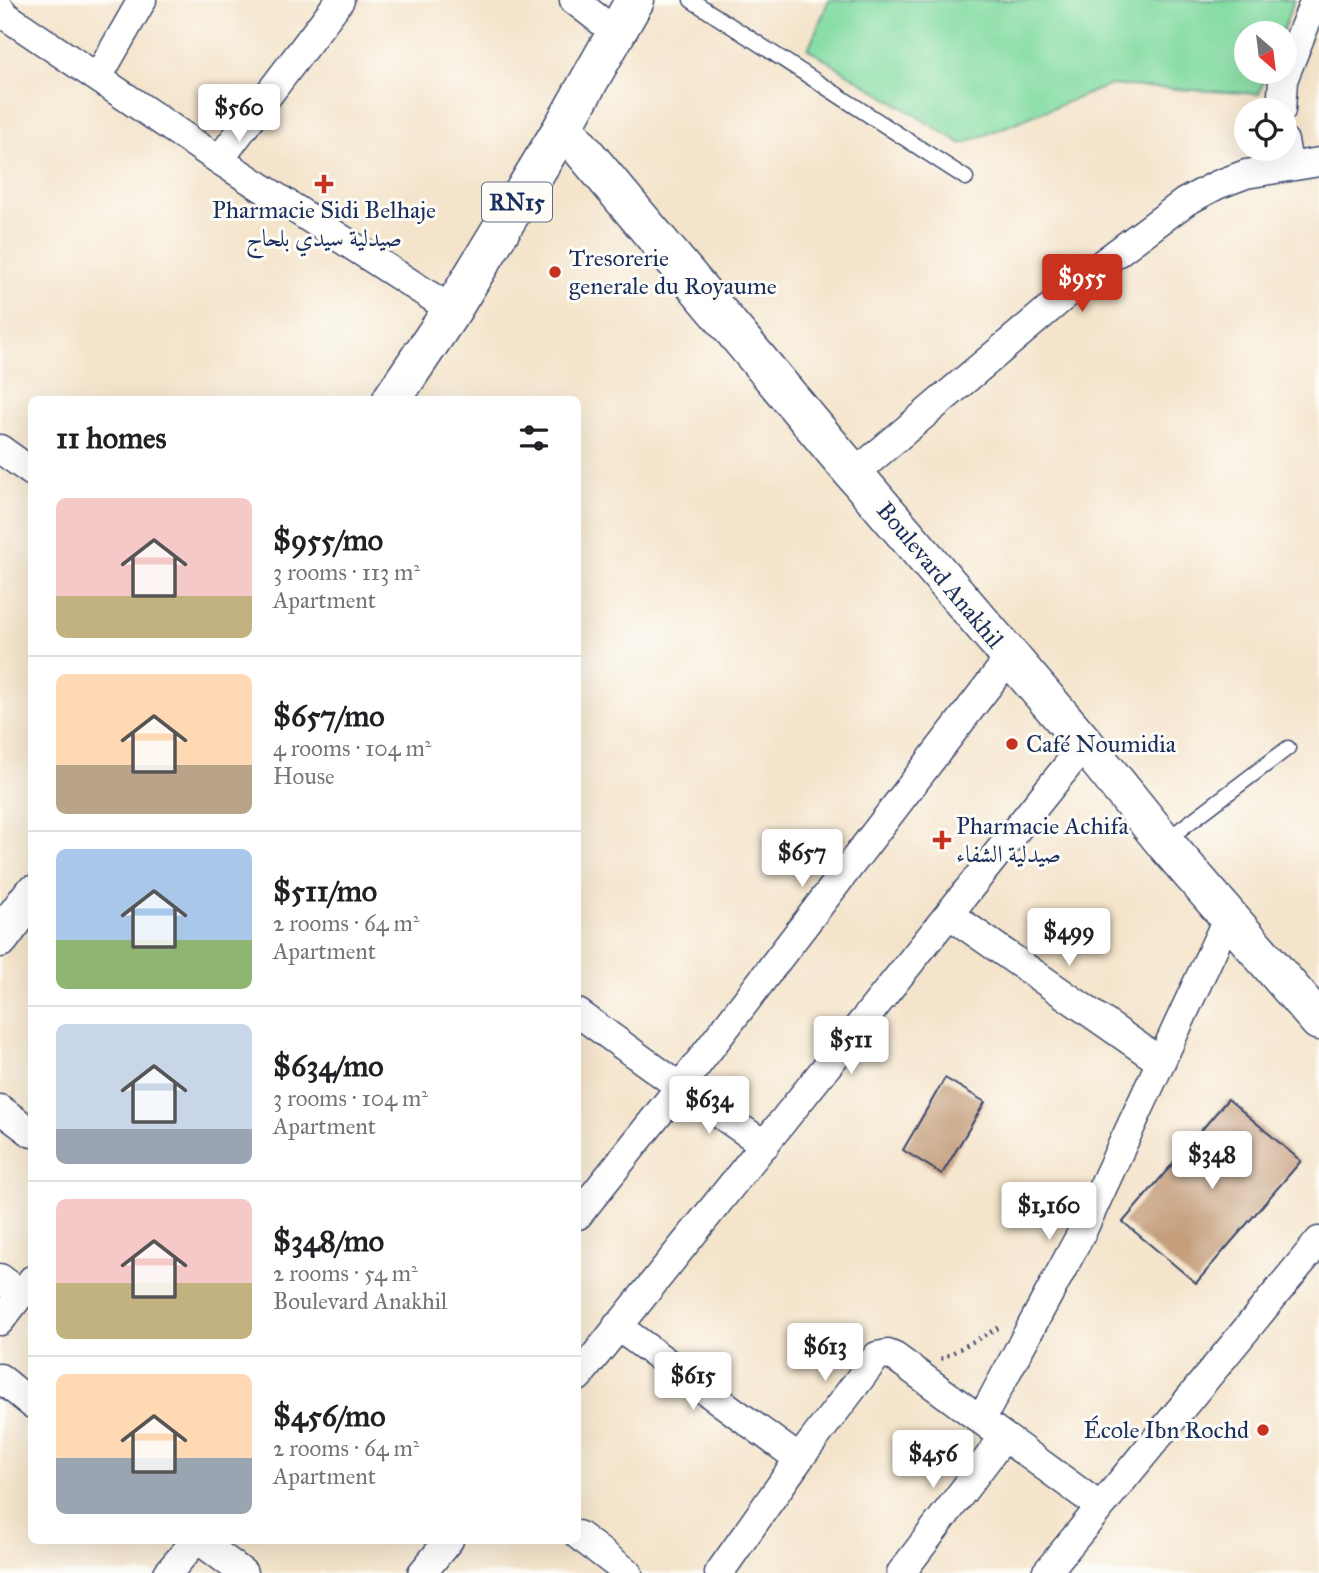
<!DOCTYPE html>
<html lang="en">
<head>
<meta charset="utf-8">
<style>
	:root { --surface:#fff; --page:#f6f6f6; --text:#202124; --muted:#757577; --line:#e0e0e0; --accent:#c8321e }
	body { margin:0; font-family:"IM FELL Great Primer",Amiri,serif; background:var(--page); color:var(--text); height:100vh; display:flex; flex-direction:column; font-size:26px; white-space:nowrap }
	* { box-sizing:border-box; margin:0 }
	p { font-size:23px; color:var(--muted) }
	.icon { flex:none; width:38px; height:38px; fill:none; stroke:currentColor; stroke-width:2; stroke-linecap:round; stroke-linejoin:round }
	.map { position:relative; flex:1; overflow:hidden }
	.details { position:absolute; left:28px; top:396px; width:553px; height:1148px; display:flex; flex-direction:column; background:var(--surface); border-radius:10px; box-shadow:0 7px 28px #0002 }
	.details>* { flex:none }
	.needle { width:46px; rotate:152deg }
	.tools { position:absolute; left:1234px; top:21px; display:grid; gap:14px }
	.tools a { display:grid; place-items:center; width:63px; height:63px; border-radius:50%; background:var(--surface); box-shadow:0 7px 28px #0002; font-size:35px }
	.price { position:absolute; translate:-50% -60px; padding:0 16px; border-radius:7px; background:#fff; color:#222; font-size:23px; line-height:46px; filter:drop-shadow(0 2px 4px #0008) }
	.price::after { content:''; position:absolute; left:50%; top:42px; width:21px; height:16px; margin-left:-10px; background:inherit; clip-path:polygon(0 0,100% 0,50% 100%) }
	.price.active { background:var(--accent); color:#fff }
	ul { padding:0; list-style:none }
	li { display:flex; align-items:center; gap:21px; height:175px; padding:0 28px }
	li+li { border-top:2px solid var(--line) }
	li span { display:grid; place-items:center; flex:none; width:196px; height:140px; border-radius:10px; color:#555 }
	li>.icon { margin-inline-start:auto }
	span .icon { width:84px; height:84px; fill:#fffc; stroke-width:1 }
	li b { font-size:30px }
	h2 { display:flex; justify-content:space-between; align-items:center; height:84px; padding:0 28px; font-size:30px }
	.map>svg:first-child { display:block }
	.green { fill:#82dba0; stroke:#4e857f; stroke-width:2 }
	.building { fill:#c59e7b }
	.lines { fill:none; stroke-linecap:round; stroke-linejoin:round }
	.lane-casing { stroke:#3c4a6e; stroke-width:17 }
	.street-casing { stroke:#3c4a6e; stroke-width:31 }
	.secondary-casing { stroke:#3c4a6e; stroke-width:41 }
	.primary-casing { stroke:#3c4a6e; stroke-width:41 }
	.path { stroke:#3c4a6e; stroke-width:4.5; stroke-dasharray:2 5; stroke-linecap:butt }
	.lane { stroke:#fff; stroke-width:14 }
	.street { stroke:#fff; stroke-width:28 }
	.secondary { stroke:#fff; stroke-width:38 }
	.primary { stroke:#fff; stroke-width:38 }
	.poi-dot { fill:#c8321e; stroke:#fdfcf7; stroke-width:2.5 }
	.labels { text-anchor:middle; stroke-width:6; stroke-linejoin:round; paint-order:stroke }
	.shield { fill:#fdfcf7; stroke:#5f6c8c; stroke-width:2 }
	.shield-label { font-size:23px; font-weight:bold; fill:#1b2f5e }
	.poi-label { font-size:24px; fill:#1b2f5e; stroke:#fdfcf7; text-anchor:start }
	.street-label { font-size:24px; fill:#1b2f5e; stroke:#fdfcf7 }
</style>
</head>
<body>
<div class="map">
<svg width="1319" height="1573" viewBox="0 0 1319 1573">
	<rect width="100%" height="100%" fill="#fdfcf7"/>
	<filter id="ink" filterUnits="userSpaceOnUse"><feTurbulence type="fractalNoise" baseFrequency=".0143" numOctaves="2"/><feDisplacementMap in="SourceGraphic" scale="14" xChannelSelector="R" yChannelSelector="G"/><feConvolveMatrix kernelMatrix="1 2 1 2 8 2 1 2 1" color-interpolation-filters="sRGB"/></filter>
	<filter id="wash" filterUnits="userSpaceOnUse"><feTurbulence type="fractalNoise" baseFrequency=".00686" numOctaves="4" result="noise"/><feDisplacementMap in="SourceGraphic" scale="28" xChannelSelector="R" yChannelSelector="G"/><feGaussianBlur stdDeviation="1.57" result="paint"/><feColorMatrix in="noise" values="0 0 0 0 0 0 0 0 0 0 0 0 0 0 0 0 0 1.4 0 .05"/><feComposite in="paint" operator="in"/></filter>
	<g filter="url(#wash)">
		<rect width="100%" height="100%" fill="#f4e4cb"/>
		<!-- green -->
		<path class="green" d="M829 0H1294L1282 33H1246V72H1267L1259 94 1110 85 962 144 808 49Z"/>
		<g id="blocks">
			<!-- building -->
			<path class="building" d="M945 1078 985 1102 942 1174 903 1150Z
				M1228 1099 1301 1161 1196 1283 1123 1222Z"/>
		</g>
	</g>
	<g filter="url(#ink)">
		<use href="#blocks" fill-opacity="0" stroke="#3c4a6e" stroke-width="2"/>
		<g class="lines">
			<!-- lane casing -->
			<g class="lane-casing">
				<path id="lane" d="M691 0 966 178
					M1165 841 1288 748"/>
			</g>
			<!-- street casing -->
			<g class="street-casing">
				<path id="street" d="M574 0 615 32
					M0 9 6 16 219 160 452 310
					M98 77 142 0
					M1281 110 1283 80 1315 0
					M1284 141 1289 167
					M219 160 340 0
					M0 449 32 472
					M854 474 1102 264 1185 202 1217 185 1246 174 1319 162
					M950 915 1161 1062
					M578 1013 680 1087 1010 657
					M0 1109 32 1133
					M578 1215 680 1087 765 1145
					M0 1278 21 1294
					M0 1321 32 1280
					M617 1326 799 1459
					M578 1377 1085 744
					M0 1378 32 1404
					M1099 1506 981 1420 1080 1236 1228 917
					M578 1535 628 1573
					M199 1540 243 1573
					M168 1573 196 1540
					M422 1573 449 1540
					M719 1573 799 1459 877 1356 888 1354 895 1357 981 1420
					M901 1573 1004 1437
					M1046 1573 1319 1241"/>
			</g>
			<!-- secondary casing -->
			<g class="secondary-casing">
				<path id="secondary" d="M563 127 854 474 1085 744 1164 842 1319 1021"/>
			</g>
			<!-- primary casing -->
			<g class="primary-casing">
				<path id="primary" d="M392 399 452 310 563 127 635 0
					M0 938 32 895"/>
			</g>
			<!-- path -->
			<path class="path" d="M941 1359 998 1328"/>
			<!-- lane -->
			<use href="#lane" class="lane"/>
			<!-- street -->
			<use href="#street" class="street"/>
			<!-- secondary -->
			<use href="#secondary" class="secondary"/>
			<!-- primary -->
			<use href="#primary" class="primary"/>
		</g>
	</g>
	<!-- markers -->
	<g class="poi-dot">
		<path d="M320.5 173.5h7v7h7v7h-7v7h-7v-7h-7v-7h7z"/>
		<circle cx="555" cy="272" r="7"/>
		<circle cx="1012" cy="744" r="7"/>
		<path d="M938.5 829.5h7v7h7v7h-7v7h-7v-7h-7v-7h7z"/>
		<circle cx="1263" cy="1430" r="7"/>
	</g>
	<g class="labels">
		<!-- shield labels -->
		<rect class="shield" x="482" y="182.5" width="70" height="39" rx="5"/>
		<g class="shield-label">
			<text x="517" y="210">RN15</text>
		</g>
		<!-- poi labels -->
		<g class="poi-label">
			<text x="324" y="218" text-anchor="middle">Pharmacie Sidi Belhaje<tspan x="324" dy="28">صيدلية سيدي بلحاج</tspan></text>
			<text x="569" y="266">Tresorerie<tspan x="569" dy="28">generale du Royaume</tspan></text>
			<text x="1026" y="752">Café Noumidia</text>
			<text x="956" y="834">Pharmacie Achifa<tspan x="956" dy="28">صيدلية الشفاء</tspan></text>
			<text x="1249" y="1438" text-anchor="end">École Ibn Rochd</text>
		</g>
		<!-- street labels -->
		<g class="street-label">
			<text transform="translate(940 575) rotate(50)" y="8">Boulevard Anakhil</text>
		</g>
	</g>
</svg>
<div class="tools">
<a><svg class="needle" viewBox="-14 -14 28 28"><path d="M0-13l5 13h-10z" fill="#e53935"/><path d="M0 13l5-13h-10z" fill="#757577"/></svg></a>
<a><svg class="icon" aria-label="locate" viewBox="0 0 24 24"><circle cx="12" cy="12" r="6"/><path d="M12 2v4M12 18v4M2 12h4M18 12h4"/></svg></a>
</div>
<b class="price" style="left:239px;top:144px">$560</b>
<b class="price active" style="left:1082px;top:314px">$955</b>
<b class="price" style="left:802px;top:889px">$657</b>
<b class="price" style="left:1069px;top:968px">$499</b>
<b class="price" style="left:851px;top:1076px">$511</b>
<b class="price" style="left:709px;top:1136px">$634</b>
<b class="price" style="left:1212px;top:1191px">$348</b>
<b class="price" style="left:1049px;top:1242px">$1,160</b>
<b class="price" style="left:825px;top:1383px">$613</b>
<b class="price" style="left:693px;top:1412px">$615</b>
<b class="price" style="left:933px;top:1490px">$456</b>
<section class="details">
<h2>11 homes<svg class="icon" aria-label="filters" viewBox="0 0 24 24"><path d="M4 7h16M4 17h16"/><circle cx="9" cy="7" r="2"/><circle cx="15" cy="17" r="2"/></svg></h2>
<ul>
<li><span style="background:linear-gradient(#f6c9c9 70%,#c2b280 0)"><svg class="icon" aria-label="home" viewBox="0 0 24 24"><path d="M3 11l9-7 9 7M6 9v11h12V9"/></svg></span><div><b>$955/mo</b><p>3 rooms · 113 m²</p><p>Apartment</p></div></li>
<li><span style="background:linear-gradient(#ffd9b3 65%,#b9a48a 0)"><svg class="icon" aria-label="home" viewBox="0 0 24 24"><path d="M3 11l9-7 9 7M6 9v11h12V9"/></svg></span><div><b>$657/mo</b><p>4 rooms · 104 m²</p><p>House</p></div></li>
<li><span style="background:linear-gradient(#a9c7e8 65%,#8fb573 0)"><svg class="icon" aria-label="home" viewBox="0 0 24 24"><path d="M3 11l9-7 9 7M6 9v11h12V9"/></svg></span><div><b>$511/mo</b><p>2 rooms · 64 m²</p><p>Apartment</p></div></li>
<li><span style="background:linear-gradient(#c9d6e8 75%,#9aa5b1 0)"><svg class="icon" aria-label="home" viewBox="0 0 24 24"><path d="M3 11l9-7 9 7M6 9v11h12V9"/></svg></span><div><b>$634/mo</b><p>3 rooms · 104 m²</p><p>Apartment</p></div></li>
<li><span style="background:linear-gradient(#f6c9c9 60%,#c2b280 0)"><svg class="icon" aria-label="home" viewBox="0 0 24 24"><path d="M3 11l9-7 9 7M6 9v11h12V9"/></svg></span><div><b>$348/mo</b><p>2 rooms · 54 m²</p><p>Boulevard Anakhil</p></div></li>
<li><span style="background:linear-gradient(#ffd9b3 60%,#9aa5b1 0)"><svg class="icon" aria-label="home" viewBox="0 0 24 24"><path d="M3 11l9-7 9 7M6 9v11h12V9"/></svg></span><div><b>$456/mo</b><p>2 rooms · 64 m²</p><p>Apartment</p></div></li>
</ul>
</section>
</div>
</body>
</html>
